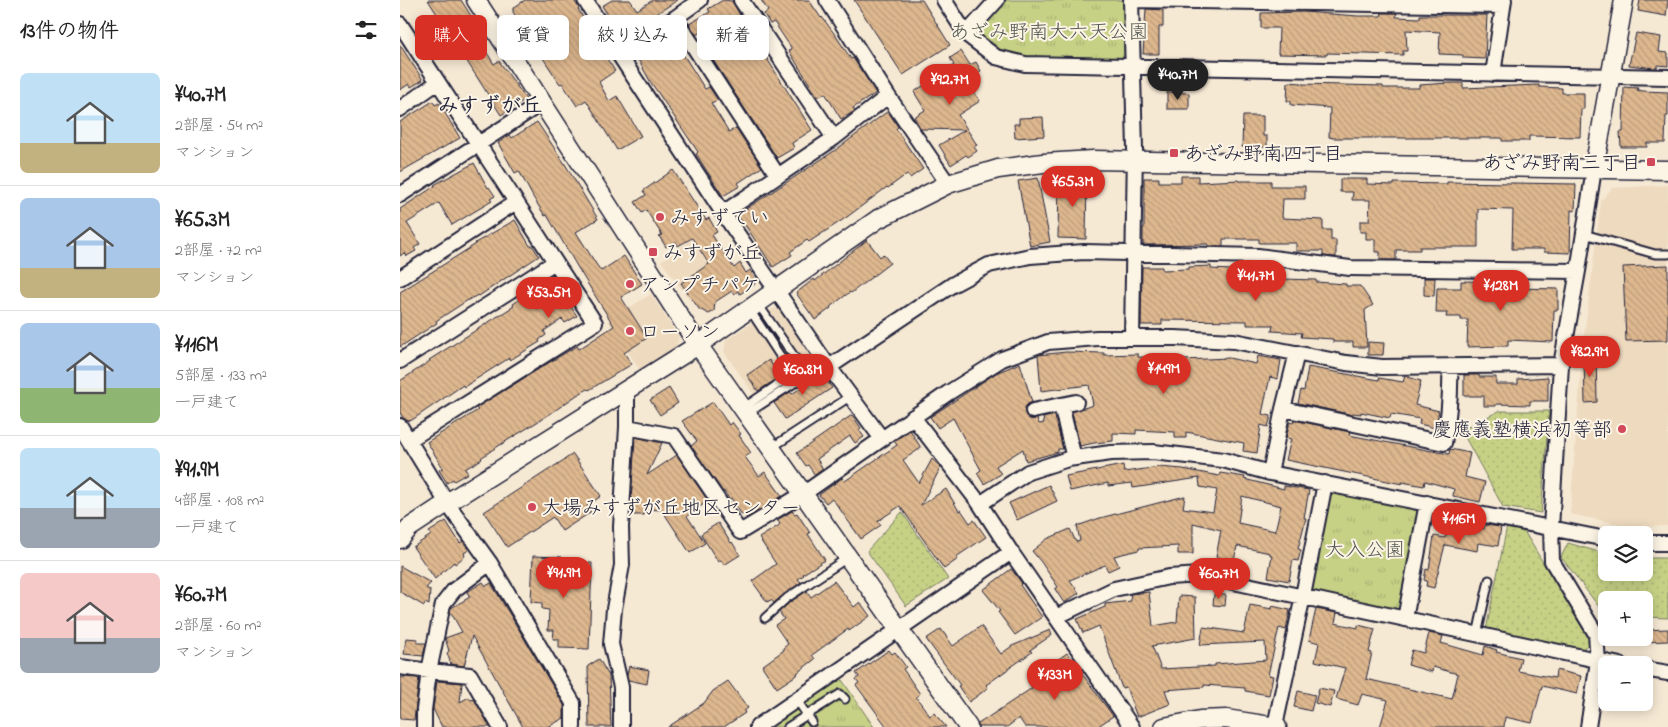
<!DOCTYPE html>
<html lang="ja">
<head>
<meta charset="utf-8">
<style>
	:root { --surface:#fff; --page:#f2f2f2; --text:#222; --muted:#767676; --line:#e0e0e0; --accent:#d93025 }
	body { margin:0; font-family:"Indie Flower","Klee One",sans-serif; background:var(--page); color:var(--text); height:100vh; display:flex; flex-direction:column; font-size:19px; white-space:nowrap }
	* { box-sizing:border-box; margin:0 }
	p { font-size:16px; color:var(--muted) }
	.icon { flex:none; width:28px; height:28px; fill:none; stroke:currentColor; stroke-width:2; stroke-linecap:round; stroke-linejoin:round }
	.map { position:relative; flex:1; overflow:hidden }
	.drawer { display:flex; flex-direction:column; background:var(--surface); width:400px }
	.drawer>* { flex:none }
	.banner { position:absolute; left:15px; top:15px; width:475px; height:45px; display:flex; gap:10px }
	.buttons { position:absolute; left:1198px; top:526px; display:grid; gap:10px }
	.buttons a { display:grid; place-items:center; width:55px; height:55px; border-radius:8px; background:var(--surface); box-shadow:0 2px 12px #0003; font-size:25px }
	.price { position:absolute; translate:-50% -42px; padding:0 11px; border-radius:18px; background:var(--accent); color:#fff; font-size:16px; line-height:32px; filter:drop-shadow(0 1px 2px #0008) }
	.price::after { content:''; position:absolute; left:50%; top:30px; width:15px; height:11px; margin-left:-8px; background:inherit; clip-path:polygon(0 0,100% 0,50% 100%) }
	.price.current { background:#222; color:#fff }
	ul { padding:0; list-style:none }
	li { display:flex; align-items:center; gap:15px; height:125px; padding:0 20px }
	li+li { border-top:1px solid var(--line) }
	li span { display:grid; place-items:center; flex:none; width:140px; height:100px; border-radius:8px; color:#555 }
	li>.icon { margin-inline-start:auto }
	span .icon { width:60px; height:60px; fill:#fffc; stroke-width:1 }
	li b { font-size:21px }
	h2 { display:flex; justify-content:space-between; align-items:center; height:60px; padding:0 20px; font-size:21px }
	.chip { padding:0 18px; border-radius:8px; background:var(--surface); box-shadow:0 2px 12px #0003; font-size:18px; line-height:45px }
	.chip.current { background:var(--accent); color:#fff }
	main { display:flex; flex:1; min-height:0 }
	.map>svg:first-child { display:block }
	.built { fill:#eedabf }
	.grass { fill:url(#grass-dots); stroke:#747a60 }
	.park { fill:url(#park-tufts); stroke:#747a60 }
	.building { fill:url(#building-back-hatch); stroke:#22223b; fill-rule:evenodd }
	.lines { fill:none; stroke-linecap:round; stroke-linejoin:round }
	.service-casing { stroke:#22223b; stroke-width:11 }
	.minor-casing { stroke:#22223b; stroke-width:18 }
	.tertiary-casing { stroke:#22223b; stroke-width:21 }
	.service { stroke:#fcf5e5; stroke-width:7 }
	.minor { stroke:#fcf5e5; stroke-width:14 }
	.tertiary { stroke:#fcf5e5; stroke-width:18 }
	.poi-dot { fill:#d1495b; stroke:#fcf5e5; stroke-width:2 }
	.labels { text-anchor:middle; stroke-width:4; stroke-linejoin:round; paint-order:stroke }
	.park-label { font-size:20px; fill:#535751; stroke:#fcf5e5 }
	.poi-label { font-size:20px; fill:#22223b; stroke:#fcf5e5; text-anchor:start }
	.neighbourhood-label { font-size:21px; font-weight:bold; fill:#22223b; stroke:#fcf5e5 }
</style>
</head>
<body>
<main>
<section class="drawer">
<h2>13件の物件<svg class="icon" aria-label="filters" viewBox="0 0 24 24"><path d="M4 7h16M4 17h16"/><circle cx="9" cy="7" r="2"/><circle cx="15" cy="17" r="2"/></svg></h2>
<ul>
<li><span style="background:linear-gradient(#bfe0f5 70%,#c2b280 0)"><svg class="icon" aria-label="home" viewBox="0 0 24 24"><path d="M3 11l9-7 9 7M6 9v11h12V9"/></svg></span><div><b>¥40.7M</b><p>2部屋 · 54 m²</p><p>マンション</p></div></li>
<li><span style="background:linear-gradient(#a9c7e8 70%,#c2b280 0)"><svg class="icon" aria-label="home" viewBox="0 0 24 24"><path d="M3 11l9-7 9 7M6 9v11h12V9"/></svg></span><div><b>¥65.3M</b><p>2部屋 · 72 m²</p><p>マンション</p></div></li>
<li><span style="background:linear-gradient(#a9c7e8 65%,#8fb573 0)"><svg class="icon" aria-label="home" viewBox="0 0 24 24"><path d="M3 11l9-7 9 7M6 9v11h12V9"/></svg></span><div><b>¥116M</b><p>5部屋 · 133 m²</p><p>一戸建て</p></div></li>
<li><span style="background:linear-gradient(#bfe0f5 60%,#9aa5b1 0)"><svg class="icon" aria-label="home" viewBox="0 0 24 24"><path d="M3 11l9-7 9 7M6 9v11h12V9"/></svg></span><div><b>¥91.9M</b><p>4部屋 · 108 m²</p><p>一戸建て</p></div></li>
<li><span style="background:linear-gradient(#f6c9c9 65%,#9aa5b1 0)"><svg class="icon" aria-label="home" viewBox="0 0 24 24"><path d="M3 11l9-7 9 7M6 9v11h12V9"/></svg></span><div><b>¥60.7M</b><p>2部屋 · 60 m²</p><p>マンション</p></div></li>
</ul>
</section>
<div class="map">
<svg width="1268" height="727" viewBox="0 0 1268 727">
	<defs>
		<pattern id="grass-dots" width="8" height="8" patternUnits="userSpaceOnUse" patternTransform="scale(1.25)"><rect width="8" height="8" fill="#c6d185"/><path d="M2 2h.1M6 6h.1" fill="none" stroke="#aab374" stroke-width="1.8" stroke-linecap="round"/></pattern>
		<pattern id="park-tufts" width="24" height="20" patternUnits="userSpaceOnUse" patternTransform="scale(1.25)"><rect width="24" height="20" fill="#c6d185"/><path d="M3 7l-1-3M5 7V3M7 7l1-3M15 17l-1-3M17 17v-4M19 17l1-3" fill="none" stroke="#aab374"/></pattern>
		<pattern id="building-back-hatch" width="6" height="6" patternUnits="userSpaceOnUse" patternTransform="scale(1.25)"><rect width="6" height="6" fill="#ddb78e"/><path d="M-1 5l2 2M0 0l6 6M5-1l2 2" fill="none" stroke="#bd9d7b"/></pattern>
	</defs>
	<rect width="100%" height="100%" fill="#f6e9d4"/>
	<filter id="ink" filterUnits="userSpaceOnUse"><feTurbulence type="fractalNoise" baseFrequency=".02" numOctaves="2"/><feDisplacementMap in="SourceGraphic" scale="10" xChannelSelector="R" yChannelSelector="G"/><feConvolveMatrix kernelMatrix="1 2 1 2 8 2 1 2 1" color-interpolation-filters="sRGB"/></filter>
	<g filter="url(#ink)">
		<!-- built -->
		<path class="built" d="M1268 185V526L1233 527 1170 514 1183 344 1201 201 1212 188Z
			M291 240 319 280 290 301 261 261Z
			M251 294 279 338 276 346 240 370 208 321Z
			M374 308 381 309 422 369 364 409 324 352 326 340Z"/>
		<!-- grass -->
		<path class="grass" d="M1099 411H1149L1141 513 1103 507 1061 430Z
			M502 512 548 579 506 606 467 551Z
			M1107 526 1124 531 1191 642 1180 651 1086 630Z
			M1168 543 1206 554V572H1244V558H1268V618L1244 617V600H1206V616L1161 557Z"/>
		<!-- park -->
		<path class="park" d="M606 0H723L724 61 640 60 600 55 574 34Z
			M931 490 1018 507 1000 613 910 592Z
			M440 677 474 727H369Z"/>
		<!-- building -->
		<path class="building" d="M28 0H61L76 24 71 27 94 64 99 61 126 99 101 115Z
			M125 0H174L179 8 178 9 202 49 201 50 215 71 199 82 209 101 217 96 241 136 217 150 186 100 177 106 162 83 160 84 113 12V8Z
			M212 0H230L237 10 253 0H278L242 23 243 25 226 35 214 16 210 18 202 6Z
			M323 0 332 1 340 15 338 17 361 55 364 54 412 130 392 143 394 148 377 158 309 54 319 48 307 28 296 35 289 24 310 12 308 9Z
			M361 0H409L421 18 422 17 436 36 451 59 453 58 476 93 453 108 455 111 441 119 425 93 418 97 407 80 389 51 392 49 374 22 370 24 364 14 368 11Z
			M454 0H522L550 45 503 75Z
			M1240 0H1268L1266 16 1238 11Z
			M746 9 763 10V27H759V54H743Z
			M904 12 958 16H981L982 13H997L996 17 1020 18V15H1087L1085 59 1063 58V55L1039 54 1040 32 1006 30 1007 51H1003V55L927 53V55L878 54 879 28H861V13Z
			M272 33H274L281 44 280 45 285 53 283 54 305 89 309 87 318 100 311 103 329 132 336 128 362 167 338 183 340 186 323 196 296 154 298 152 250 81 235 54 250 45 251 47Z
			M1236 33 1261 37 1259 52 1268 53V66L1257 65V68H1254L1229 65Z
			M0 45 23 80 11 87 9 84 0 90Z
			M561 51 570 65 576 62 581 71 567 80 580 101 558 115 577 145 574 147 577 151 568 157 566 155 551 165 539 145 565 130 521 129 514 117 525 110 514 92 554 65 550 58Z
			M888 82 902 83V84L983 86V88H1019V85L1049 83H1063V88L1139 85V87L1162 88V93H1184V109H1181L1180 137 1129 136V141H1102V138H933L929 137 930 108 891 105V101H887Z
			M1224 87 1238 88 1237 90 1243 91 1268 92V116H1266L1265 143H1247V147H1221L1220 132H1223Z
			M767 92 789 93V109H767Z
			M33 101 35 105 39 103 60 138 0 172V122Z
			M488 111 498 127 496 129 523 169 510 178 507 174 488 188 487 187 447 217 409 242 407 240 390 252 392 255 373 267 347 228 337 215 437 149Z
			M843 116H863V136H867V147H842Z
			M643 117 644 136 615 138 614 124H619V118Z
			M137 122 165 164 198 219 176 232 196 264 201 271 224 256 242 284 221 297 247 338 224 353 232 364 189 390 188 389 177 395 150 414 92 450 81 458 82 459 65 469 68 473 54 481 53 479 47 483 39 470 43 468 27 442 78 410 76 408 150 362 177 346 179 349 214 326 181 273 147 215 145 216 133 197 119 171 115 173 98 143 110 135 112 138Z
			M74 163 88 188 89 187 95 196 90 199 92 201 52 225 39 203 7 223 20 244 14 248 16 251 7 256 4 253 0 256V209L35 186 34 185Z
			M273 170 306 220 309 218 317 232 312 235 334 268 340 263 346 273 350 270 356 280 354 281 355 284 340 294 338 291 334 294 332 291 315 302 314 311 309 314 299 309 281 283 309 264 292 238 278 246 276 242 266 247 259 236 262 235 246 210 242 213 235 202 246 195 243 191Z
			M781 176H798V182L839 180V181H871V186H905V199H883L882 218 923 220V230H931V240H936V257L923 256V251H896V243H859V239H823V246H808V244L743 245V228H744V178H759V182H781Z
			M659 177H687L686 239 658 238Z
			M638 178 650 242 630 246 618 181Z
			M940 179H967V184L994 185V183L1047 184V182L1176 184 1175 211 1171 210 1170 253 1144 252V249H1112L1113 210 1078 209V247H1020V250H996V260H980V252H975V239H966V232H960V221H969L970 200H952L953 192H940Z
			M115 220 130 246 132 245 139 256 79 296 78 295 68 300 36 321 37 323 0 347V292L76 244 75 243Z
			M467 240 480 257 483 254 490 263 451 293 450 292 430 307 431 308 415 320 396 293 414 279 415 281Z
			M1268 265V340L1226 341 1223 267Z
			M811 266V269L852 271V273L883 276V279L916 280V282L946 284V286H960L973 305 965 310 967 347H953V342H933V339L901 337 902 333 872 331 873 325H847V321L762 320V325H741L742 267H762V270L789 269V267Z
			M154 276 162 288 160 290 177 316 165 323 162 319 144 331 146 335 139 340 140 342 110 360 109 358 106 360 64 387 63 385 12 420 8 421 3 418 0 413V381L30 361 29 360 114 306 113 304Z
			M1024 278H1035L1034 296 1024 295Z
			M1061 281 1115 282V288L1158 289V310H1154L1153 342 1108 340V346L1067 347 1068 320H1061V317H1046L1047 313H1036L1037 288H1061Z
			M968 342 984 343 983 355H968Z
			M666 352 704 353V355L738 354V357L783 358V360L829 358 856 364 858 356 881 360 878 379 870 377 862 414 871 416 868 427 861 425 857 453 843 451 844 443 786 432V438H775V432L736 430V434L713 433V441L694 443 680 446 672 412 693 405 689 385 641 391 638 355Z
			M1184 354H1196L1197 402 1185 403Z
			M369 360 380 377 358 391 347 375Z
			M620 363 632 402 627 405 625 413 630 419H637L639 424 644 423 643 418 655 415 663 449H658V452L626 461 623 449 596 466 601 474 584 484 577 473 581 470 553 418 538 428 530 417 596 373Z
			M908 367 979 380V378L1003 382 1005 376 1021 381 1015 405 1039 411 1035 428 1019 424 1020 419 991 414 990 418 961 412V414L953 413V415L898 403 901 390 904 391Z
			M422 373 432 388 385 419 374 403 390 392 392 394Z
			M1064 375H1079V377H1096V384H1118V379L1148 377V401H1130V405L1096 404V406H1084V396H1064Z
			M269 388 278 403 260 415 250 400Z
			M313 402 329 425 332 422 341 434 339 435 351 453 345 457 359 476 365 472 382 496 347 518 344 514 342 515 331 498 329 499 324 491 323 492 291 446 297 441 282 421Z
			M452 415 461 428 459 430 464 437 455 443 450 436 417 459 423 469 415 475 408 465 406 466 397 453Z
			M894 420 950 432 949 435 1016 448 1049 454 1050 449 1070 453 1065 477 1085 482 1080 502 1053 496 1054 489 1025 481 1024 486 1002 482V484L886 460 891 439 886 438 889 426V422L893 423Z
			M510 430 521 448 503 460 519 483 532 459 541 467 521 505 546 489 559 511 561 510 570 523 574 520 586 537 556 557 558 559 544 569 500 506 478 521 481 525 461 539 434 501 431 499 426 503 419 495 442 478 445 481 497 445 494 441Z
			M235 437 262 443 247 475 277 455 308 501 287 516 305 543 290 553 262 510 244 509V515H230Z
			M173 454 201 496 187 506 191 512 162 531 153 517 107 547 84 512Z
			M723 465 724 472 759 467 783 469 819 476 820 473 845 477 844 479 884 489V486L909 490 904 518H906L898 549 901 550 898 561 893 560 889 581 868 577 872 555H870V553L837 546 834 561 816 557 821 530 793 523V554H778V546L739 548V550L714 556 719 566 708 571 705 565 670 580 679 593 664 603 655 589 658 587 641 562 632 551 647 539 670 529 676 542 680 541 677 526 700 518 785 496 783 508 813 512 817 490 800 487 799 478 733 488 732 483 708 486V483L670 491 666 476ZM842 496 881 506 875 531 838 523Z
			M649 485 657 501 617 520 609 503Z
			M392 511 395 514 397 513 410 533 408 534 425 560 403 574 404 575 398 579 401 582 374 603 371 600 367 602 352 581 376 564 359 538 378 526 380 524 377 520Z
			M46 521 60 543 63 541 69 550 64 553 65 556 55 564 54 562 35 579 13 547 31 535 29 532Z
			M1051 522 1084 529 1085 525 1101 527 1098 546 1078 543 1077 551 1045 545 1034 588 1026 586 1027 581 1024 580 1026 569 1029 570 1034 536 1045 538Z
			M318 523 331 543 332 542 340 555 324 565 321 560 318 562 301 534Z
			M133 556 162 557V562L192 563 189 649 159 648V639H153L154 630H148L149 610 142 609V603L131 602Z
			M0 566 31 583 26 588 30 590 29 605 25 603 24 606 0 592Z
			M611 569 622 583 620 585 642 617 615 635 598 612 600 611 583 590Z
			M434 581 454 607 460 602 470 616 449 631 448 629 412 655 415 659 397 673 398 674 377 688 362 666 384 650 383 648 388 644 375 625 384 619 379 612 390 602 407 591 411 597Z
			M83 582 86 586 91 583 164 705V718L148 727H123L72 636 64 666 51 664 47 653 49 651 45 638 62 632 50 611 51 608 70 597 67 592Z
			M749 592 753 626 777 622 779 596 795 597 796 638 752 646 761 669 815 666V664L866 660 865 642 800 645 803 627 844 633 850 605 872 609V606L890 610 886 630 879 628 868 675 873 676 869 695 845 691V688L804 685V687L765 690 770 704 737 717 726 687 722 688 699 626 683 633 677 619 705 607V604L731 601 730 594Z
			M814 594 826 595 825 606 813 605Z
			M916 609 937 613 935 623 958 628V625L975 629 969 652 972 653 966 679 1052 699 1058 674 1033 667 1032 672 1008 665 1012 650 1024 653 1029 633 1043 636 1041 643 1083 655 1085 646 1097 650 1096 652 1121 658 1118 671 1155 678 1156 670 1181 676 1177 694 1142 686 1132 723 1105 717 1104 727H980L988 700 962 694 958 705 936 699 945 668 915 661 919 643 909 640Z
			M581 626 601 654 612 646 650 630 652 635 630 650 632 652 586 685 588 688 569 702 558 686 560 685 526 639 541 629 553 646Z
			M1268 629V641L1244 642V630Z
			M6 638 18 639 17 643H26L23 656 4 654Z
			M489 650 492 654 495 652 506 667 503 669 520 694 516 697 530 716 534 713 546 727H487L456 685 459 683 456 679 459 677 456 673Z
			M667 653 713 716 697 727H625L619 718 607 727H578V724L632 688 628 681Z
			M199 659 209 676 211 727H189L188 666Z
			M229 666 249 670 247 684 228 680 227 675Z
			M1 677 19 678 14 720 0 719Z
			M37 681 62 683 60 702 69 697 71 700 74 699 90 727H42L33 709Z
			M328 681 348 708 344 711 345 713 324 727H268L304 703 313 691Z
			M919 688 934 691 930 707 915 703Z
			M898 691 915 695 911 711 894 707Z"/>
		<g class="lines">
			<!-- service casing -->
			<g class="service-casing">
				<path id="service" d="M1184 234 1255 254H1268
					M343 408 389 377 390 371 350 310
					M348 413 407 375 358 304
					M371 448 451 396
					M365 618 387 598 447 558
					M1077 635 1089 580
					M396 699 412 722
					M388 727 440 694 445 699"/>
			</g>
			<!-- minor casing -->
			<g class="minor-casing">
				<path id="minor" d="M185 0 218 53 323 213 429 367 482 439
					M341 0 434 138
					M427 0 488 96 548 184
					M544 0 566 34 596 57 625 64 1268 77
					M731 0 1103 6
					M731 0 735 149 732 338
					M275 18 378 176
					M0 24 195 323 9 440
					M566 34 597 0
					M218 53 275 18 300 0
					M1093 74 1104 0
					M0 109 38 82
					M0 195 143 102
					M323 213 434 138 488 96
					M0 278 116 202
					M0 361 155 262
					M429 367 552 285 589 265 630 256 684 252 858 256 950 268 1178 271
					M227 390V427L274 436 340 532 403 494 548 393 602 359 648 342 697 338H775L834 341 946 363 982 367 1161 365
					M661 405 676 402
					M883 409 1044 443C1049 417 1051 393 1050 366
					M633 411 661 405 674 458
					M513 417 580 504 611 552 732 727
					M0 426 47 503 90 563 173 703V727
					M870 473 883 409 897 353
					M580 504 628 472 668 459 711 453 753 452 823 460 870 473 1206 539
					M1244 543H1268
					M656 617 714 589 769 577 801 575 1220 665
					M1005 619 1027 503
					M0 667 29 671 70 675 100 727
					M1244 669 1268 673
					M875 726 903 596 925 483
					M24 727V710L29 671 43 604 54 590 90 563
					M221 727V687L211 644 214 609 222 565 221 527 227 427
					M357 727 611 552
					M1188 727 1198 661 1196 634 1152 561 1151 528 1161 365 1178 271 1194 169"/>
			</g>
			<!-- tertiary casing -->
			<g class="tertiary-casing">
				<path id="tertiary" d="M76 0 298 345 568 727
					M1194 169 1224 0
					M0 539 9 528 47 503 298 345 478 219 548 184 598 169 643 163 693 160 1268 170
					M764 727 800 720 826 719 877 727"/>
			</g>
			<!-- service -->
			<use href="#service" class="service"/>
			<!-- minor -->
			<use href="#minor" class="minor"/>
			<!-- tertiary -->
			<use href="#tertiary" class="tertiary"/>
		</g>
	</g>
	<!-- markers -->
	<g class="poi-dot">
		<rect x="769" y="148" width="10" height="10" rx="2.5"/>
		<rect x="1246" y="157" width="10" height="10" rx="2.5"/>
		<circle cx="260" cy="217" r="5"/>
		<rect x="248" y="247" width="10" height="10" rx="2.5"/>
		<circle cx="230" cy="284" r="5"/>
		<circle cx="230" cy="331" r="5"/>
		<circle cx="1222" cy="429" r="5"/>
		<circle cx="132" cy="507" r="5"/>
	</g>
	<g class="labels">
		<!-- park labels -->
		<g class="park-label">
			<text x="649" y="38">あざみ野南大六天公園</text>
			<text x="965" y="556">大入公園</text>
		</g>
		<!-- poi labels -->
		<g class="poi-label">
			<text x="784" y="160">あざみ野南四丁目</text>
			<text x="1241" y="169" text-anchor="end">あざみ野南三丁目</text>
			<text x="270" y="224">みすずてい</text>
			<text x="263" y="259">みすずが丘</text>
			<text x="240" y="291">アンプチパケ</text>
			<text x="240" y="338">ローソン</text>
			<text x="1212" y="436" text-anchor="end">慶應義塾横浜初等部</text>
			<text x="142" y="514">大場みすずが丘地区センター</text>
		</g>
		<!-- neighbourhood labels -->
		<g class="neighbourhood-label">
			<text x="90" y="112">みすずが丘</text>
		</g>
	</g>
</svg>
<div class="buttons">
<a><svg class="icon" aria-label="layers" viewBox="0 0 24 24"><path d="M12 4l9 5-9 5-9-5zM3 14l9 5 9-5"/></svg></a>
<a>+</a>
<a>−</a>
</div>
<b class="price current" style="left:778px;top:101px">¥40.7M</b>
<b class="price" style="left:550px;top:106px">¥92.7M</b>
<b class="price" style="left:673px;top:208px">¥65.3M</b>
<b class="price" style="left:856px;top:302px">¥41.7M</b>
<b class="price" style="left:1101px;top:312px">¥128M</b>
<b class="price" style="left:149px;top:319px">¥53.5M</b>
<b class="price" style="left:1190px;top:378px">¥82.9M</b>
<b class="price" style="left:764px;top:395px">¥149M</b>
<b class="price" style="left:403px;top:396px">¥60.8M</b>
<b class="price" style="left:1059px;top:545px">¥116M</b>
<b class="price" style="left:164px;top:599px">¥91.9M</b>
<b class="price" style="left:819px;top:600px">¥60.7M</b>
<b class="price" style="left:655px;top:701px">¥133M</b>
<div class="banner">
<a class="chip current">購入</a>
<a class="chip">賃貸</a>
<a class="chip">絞り込み</a>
<a class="chip">新着</a>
</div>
</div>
</main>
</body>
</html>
